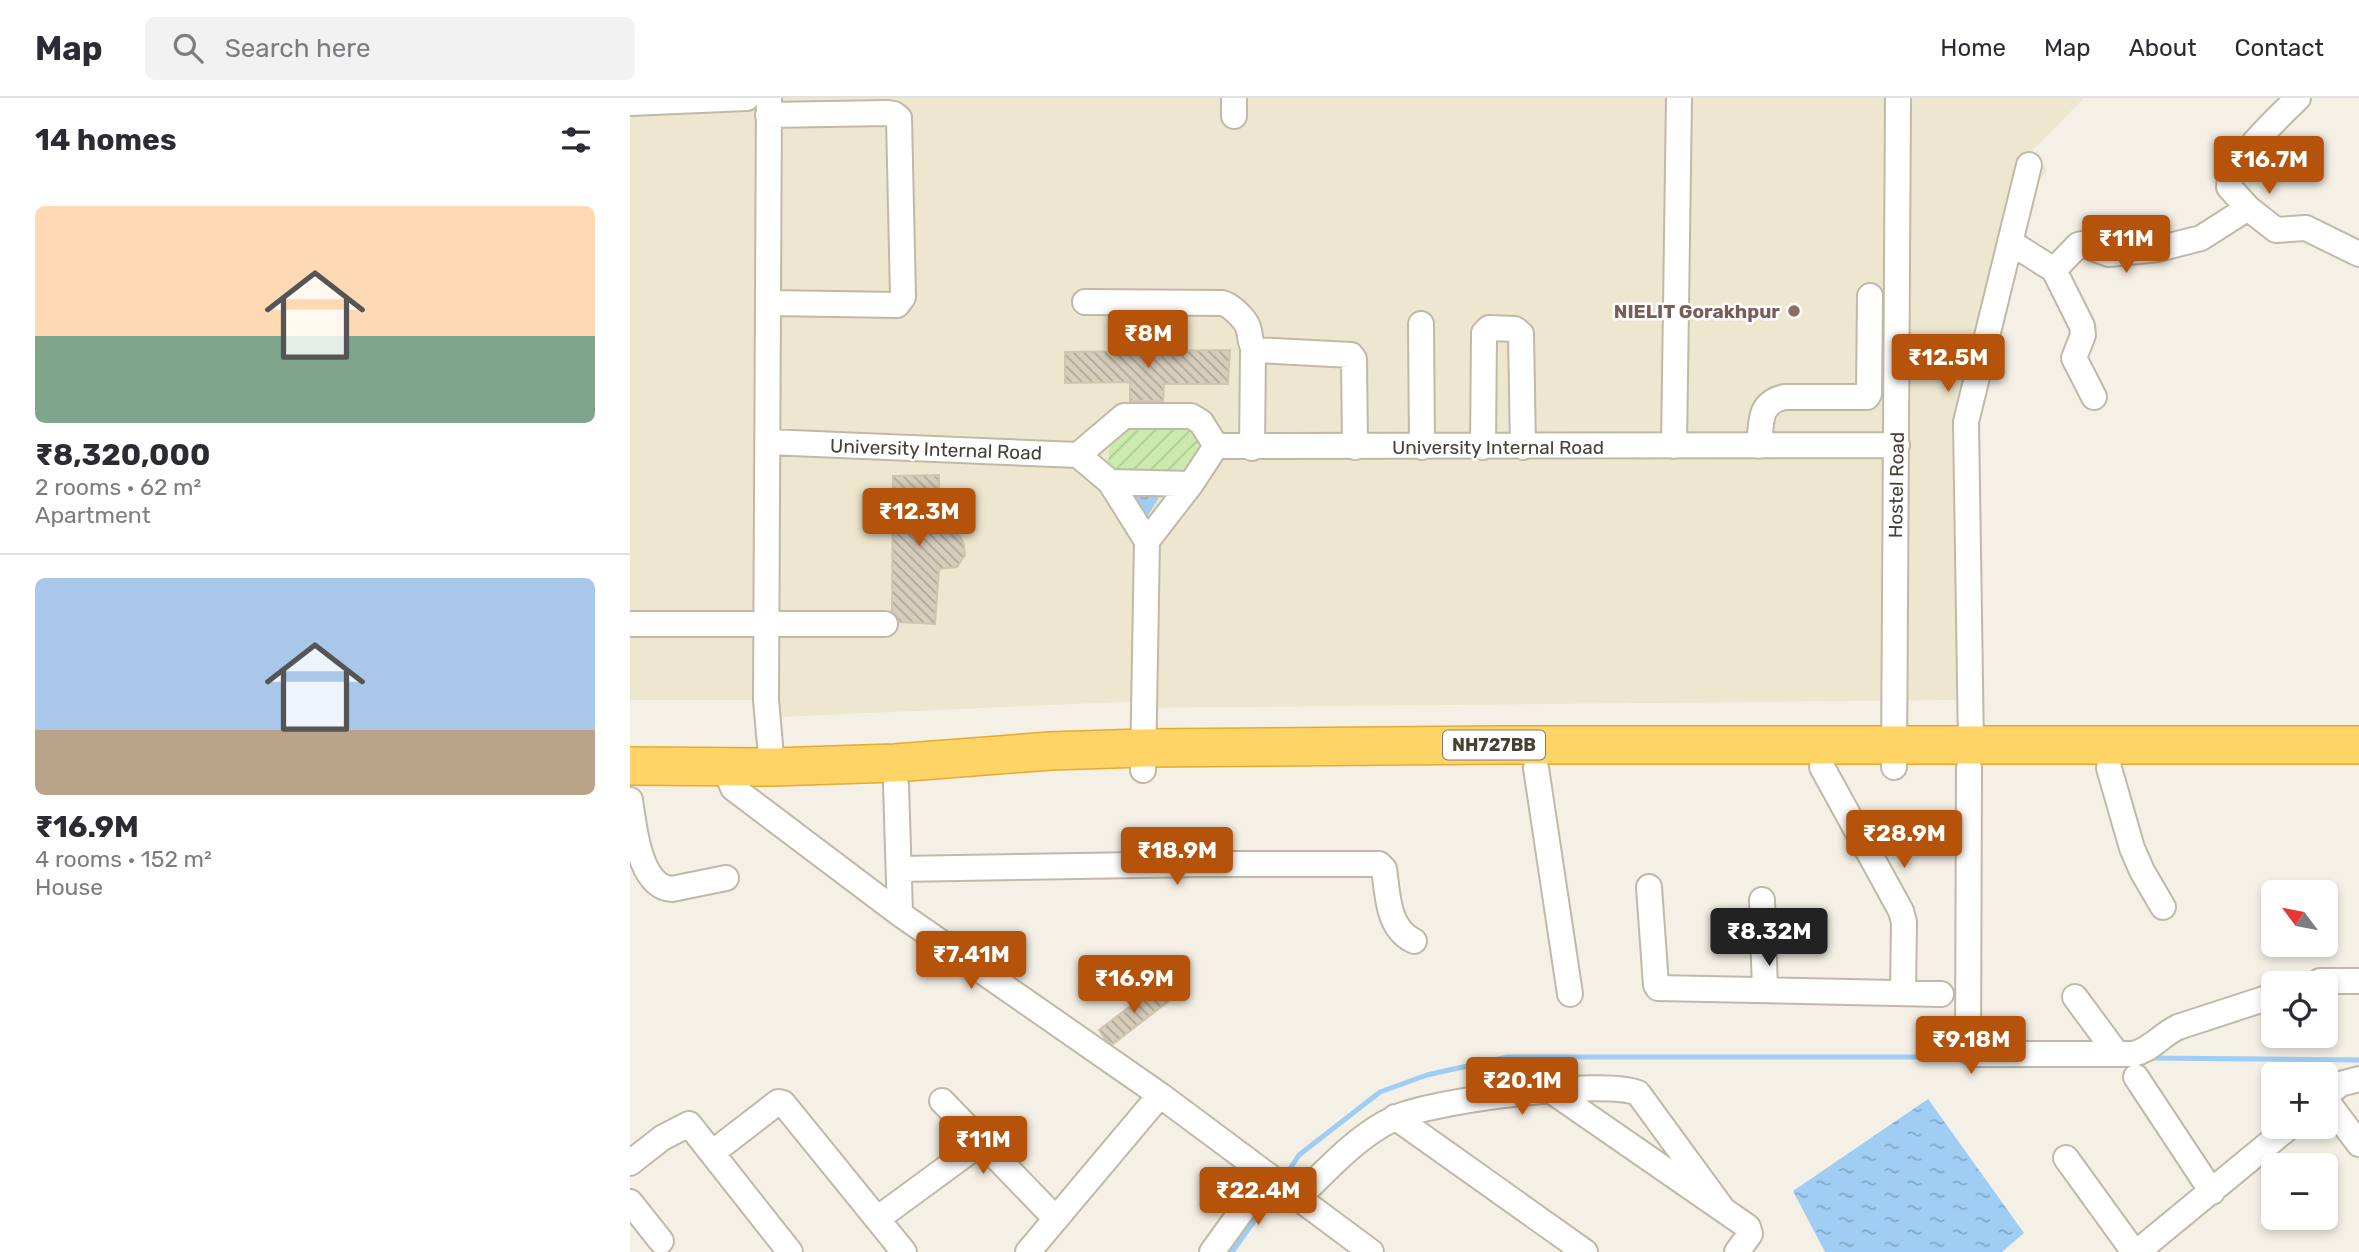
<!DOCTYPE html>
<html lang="en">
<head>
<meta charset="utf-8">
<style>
	:root { --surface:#fff; --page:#f2f2f3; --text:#2b2b33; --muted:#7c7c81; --line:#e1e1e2; --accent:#b45309 }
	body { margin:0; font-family:Rubik,sans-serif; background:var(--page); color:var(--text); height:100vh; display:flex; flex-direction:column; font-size:26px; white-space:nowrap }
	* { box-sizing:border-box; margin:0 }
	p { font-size:23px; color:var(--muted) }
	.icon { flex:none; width:38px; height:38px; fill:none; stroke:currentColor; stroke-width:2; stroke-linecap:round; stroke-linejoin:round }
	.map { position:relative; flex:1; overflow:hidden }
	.sheet { display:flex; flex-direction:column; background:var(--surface); width:630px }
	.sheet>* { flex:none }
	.needle { width:46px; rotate:302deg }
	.fabs { position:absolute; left:1631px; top:782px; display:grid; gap:14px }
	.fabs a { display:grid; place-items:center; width:77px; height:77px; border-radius:10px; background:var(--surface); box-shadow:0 4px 10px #0003; font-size:35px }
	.price { position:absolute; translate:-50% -60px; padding:0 16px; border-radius:7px; background:var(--accent); color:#fff; font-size:23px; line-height:46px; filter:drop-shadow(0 2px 4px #0008) }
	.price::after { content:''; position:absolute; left:50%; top:42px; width:21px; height:16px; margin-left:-10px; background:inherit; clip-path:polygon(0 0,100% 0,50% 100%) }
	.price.selected { background:#222; color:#fff }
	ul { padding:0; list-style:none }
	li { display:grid; align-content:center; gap:14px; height:371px; padding:0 35px }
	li+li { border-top:2px solid var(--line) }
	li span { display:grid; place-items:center; height:217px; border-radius:10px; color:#555 }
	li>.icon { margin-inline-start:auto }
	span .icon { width:126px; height:126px; fill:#fffc; stroke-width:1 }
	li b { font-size:30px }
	h2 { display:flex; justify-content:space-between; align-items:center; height:84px; padding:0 35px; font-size:30px }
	header { display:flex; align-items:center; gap:42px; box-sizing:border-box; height:98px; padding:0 35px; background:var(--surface); border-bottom:2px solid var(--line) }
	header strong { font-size:33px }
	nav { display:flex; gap:38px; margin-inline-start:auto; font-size:24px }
	.search { width:490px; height:63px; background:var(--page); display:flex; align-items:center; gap:18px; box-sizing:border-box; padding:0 24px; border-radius:10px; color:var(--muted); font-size:26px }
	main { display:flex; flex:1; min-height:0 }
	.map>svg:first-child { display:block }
	.education { fill:#eee7cf }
	.garden { fill:url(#garden-furrows) }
	.water { fill:url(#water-ripples) }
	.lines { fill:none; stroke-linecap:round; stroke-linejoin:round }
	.stream { stroke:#9fcdf3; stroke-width:5 }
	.building { fill:url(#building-back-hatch); stroke:#d1c5ae; stroke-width:2 }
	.minor-casing { stroke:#c0b9a8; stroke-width:28 }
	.highway-casing { stroke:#e4ab30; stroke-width:40 }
	.minor { stroke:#fff; stroke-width:24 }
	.highway { stroke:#ffd466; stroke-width:37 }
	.education-dot { fill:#8d6e63; stroke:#fff; stroke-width:2.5 }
	.labels { text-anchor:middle; stroke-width:5; stroke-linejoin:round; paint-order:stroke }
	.shield { fill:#fff; stroke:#7e7a72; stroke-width:2 }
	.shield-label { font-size:18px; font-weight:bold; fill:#474135 }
	.education-label { font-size:19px; font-weight:bold; fill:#785e54; stroke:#fff; text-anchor:end }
	.street-label { font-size:19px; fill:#474135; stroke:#fff }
</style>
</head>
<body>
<header>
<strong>Map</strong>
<div class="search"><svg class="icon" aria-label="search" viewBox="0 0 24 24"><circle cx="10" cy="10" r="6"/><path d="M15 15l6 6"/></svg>Search here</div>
<nav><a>Home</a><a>Map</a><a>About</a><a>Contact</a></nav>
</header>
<main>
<section class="sheet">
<h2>14 homes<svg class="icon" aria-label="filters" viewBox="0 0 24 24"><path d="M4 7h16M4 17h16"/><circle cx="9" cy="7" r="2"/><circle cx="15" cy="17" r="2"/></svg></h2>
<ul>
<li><span style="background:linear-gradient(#ffd9b3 60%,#7fa58c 0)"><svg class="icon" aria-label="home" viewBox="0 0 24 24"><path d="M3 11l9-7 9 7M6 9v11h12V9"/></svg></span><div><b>₹8,320,000</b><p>2 rooms · 62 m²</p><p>Apartment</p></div></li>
<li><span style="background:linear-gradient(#a9c7e8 70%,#b9a48a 0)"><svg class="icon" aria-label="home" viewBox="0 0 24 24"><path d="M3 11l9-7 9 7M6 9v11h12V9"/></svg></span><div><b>₹16.9M</b><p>4 rooms · 152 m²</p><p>House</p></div></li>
</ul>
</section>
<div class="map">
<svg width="1729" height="1154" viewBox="0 0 1729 1154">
	<defs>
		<pattern id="garden-furrows" width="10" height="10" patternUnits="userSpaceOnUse" patternTransform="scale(1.75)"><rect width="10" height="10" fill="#cbeaad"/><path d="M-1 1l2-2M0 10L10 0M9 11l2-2" fill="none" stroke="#b0ca95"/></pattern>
		<pattern id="water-ripples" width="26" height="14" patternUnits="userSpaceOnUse" patternTransform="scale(1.75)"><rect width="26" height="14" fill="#9fcdf3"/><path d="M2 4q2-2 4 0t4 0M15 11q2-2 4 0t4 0" fill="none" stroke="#83a8c6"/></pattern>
		<pattern id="building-back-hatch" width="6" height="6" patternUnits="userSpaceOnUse" patternTransform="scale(1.75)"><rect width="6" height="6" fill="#d6cdbb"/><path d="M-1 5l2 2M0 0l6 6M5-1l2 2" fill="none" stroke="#afa899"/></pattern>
	</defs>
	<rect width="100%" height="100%" fill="#f4f0e6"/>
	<!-- education -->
	<path class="education" d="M0 0H1454L1403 52 1417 72 1386 120 1343 323 1327 503V602L513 610 515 603 148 619 146 602H0Z"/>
	<!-- garden -->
	<path class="garden" d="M548 320 568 335V367L554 382 490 379 478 365 481 336 498 321Z"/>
	<!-- water -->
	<path class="water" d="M497 394H532L515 423Z
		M1298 1001 1394 1135 1372 1154H1195L1163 1093Z"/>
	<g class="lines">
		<!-- stream -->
		<path class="stream" d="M1518 960 1729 962
			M654 1080 669 1057 750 994 797 977 878 959H1334
			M602 1154 647 1091"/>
	</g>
	<!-- building -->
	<path class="building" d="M600 252 598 286H534L533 303H500V284L435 285V254Z
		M309 377V431L318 433 330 438 334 447 335 457 327 469 309 471 305 526 269 524 267 518 262 513 263 378Z
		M528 887 540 902 483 946 476 942 469 932Z"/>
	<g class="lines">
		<!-- minor casing -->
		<g class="minor-casing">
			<path id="minor" d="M139 0 136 602 142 669
				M604 0V18
				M1668 0C1650 18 1599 64 1599 89L1618 110 1646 132 1676 130 1729 156
				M0 5 117 0
				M138 17 257 15 264 16 269 20 273 199 267 207 139 205
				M1380 144 1424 172 1448 147 1452 146 1479 156 1528 151 1571 140 1618 110
				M1424 172 1452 228 1453 237 1444 260 1464 299
				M455 204 592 205C601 207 615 221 618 229 621 238 619 244 625 253
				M791 226 792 349
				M138 344 448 357 480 384 517 443 513 672
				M586 348 1267 347
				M1044 348 1049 0
				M1129 348C1132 325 1127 306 1154 299H1237L1239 296 1240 198
				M853 349 854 235 859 230 885 231 891 236 893 349
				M622 350 623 255 626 252 721 257 724 261 725 349
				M448 357 494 318H561L571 324 586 348
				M480 384 561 386
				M517 443 561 386 586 348
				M0 526H255
				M1341 648 1336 324 1399 67
				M94 668 103 690 270 816 530 997 741 1154
				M1192 669 1271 813 1274 824 1273 895
				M1264 669 1268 0
				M906 670 940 896
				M1339 670 1338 953 1346 956H1503C1521 952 1531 937 1548 929L1643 898
				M1479 670 1502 750 1512 773 1533 809
				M266 687 270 816
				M0 702C4 728 9 789 42 791L96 780
				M269 771 572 766H749L754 771C758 797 757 830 784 843
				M1019 789 1026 887 1028 890 1311 896
				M1132 802 1135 892
				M1690 883H1729
				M1445 899 1487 956
				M1506 979 1582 1094
				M920 992 1118 1129 1120 1136 1107 1154
				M1696 998 1710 986 1729 981
				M1696 1002 1729 1046
				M312 1003 426 1121
				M765 1019 955 1154
				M82 1055 148 1004 153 1005 274 1154
				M1436 1060 1504 1154
				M0 1065 32 1040 59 1026 160 1154
				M668 1100C698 1071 726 1039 763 1021 797 1003 975 980 1008 995L1092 1110
				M0 1104 31 1143
				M247 1121 352 1044
				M398 1154 530 997
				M582 1154 637 1078
				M1507 1154 1659 1029"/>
		</g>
		<!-- highway casing -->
		<g class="highway-casing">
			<path id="highway" d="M0 668 142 669 265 665 420 653 513 650 871 647H1729"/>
		</g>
		<!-- minor -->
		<use href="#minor" class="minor"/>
		<!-- highway -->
		<use href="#highway" class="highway"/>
	</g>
	<!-- markers -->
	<circle class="education-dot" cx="1164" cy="213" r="7"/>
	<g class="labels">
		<!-- shield labels -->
		<rect class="shield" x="813" y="632.5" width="102" height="29" rx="5"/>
		<g class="shield-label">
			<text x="864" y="653">NH727BB</text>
		</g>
		<!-- education labels -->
		<g class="education-label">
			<text x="1150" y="220">NIELIT Gorakhpur</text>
		</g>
		<!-- street labels -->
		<g class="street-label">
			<text x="868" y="356">University Internal Road</text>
			<text transform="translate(306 351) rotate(2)" y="7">University Internal Road</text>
			<text transform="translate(1266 387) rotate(-89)" y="7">Hostel Road</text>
		</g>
	</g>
</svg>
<div class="fabs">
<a><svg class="needle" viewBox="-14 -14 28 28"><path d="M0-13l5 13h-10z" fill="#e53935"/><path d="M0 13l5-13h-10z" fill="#7c7c81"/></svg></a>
<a><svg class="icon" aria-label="locate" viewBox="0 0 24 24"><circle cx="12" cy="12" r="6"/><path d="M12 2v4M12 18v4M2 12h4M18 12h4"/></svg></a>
<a>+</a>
<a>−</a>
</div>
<b class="price" style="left:1639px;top:98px">₹16.7M</b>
<b class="price" style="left:1496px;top:177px">₹11M</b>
<b class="price" style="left:518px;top:272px">₹8M</b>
<b class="price" style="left:1318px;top:296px">₹12.5M</b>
<b class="price" style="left:289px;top:450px">₹12.3M</b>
<b class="price" style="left:1274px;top:772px">₹28.9M</b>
<b class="price" style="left:547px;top:789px">₹18.9M</b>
<b class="price selected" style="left:1139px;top:870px">₹8.32M</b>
<b class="price" style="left:341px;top:893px">₹7.41M</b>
<b class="price" style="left:504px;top:917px">₹16.9M</b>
<b class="price" style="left:1341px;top:978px">₹9.18M</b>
<b class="price" style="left:892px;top:1019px">₹20.1M</b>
<b class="price" style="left:353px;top:1078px">₹11M</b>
<b class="price" style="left:628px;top:1129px">₹22.4M</b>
</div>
</main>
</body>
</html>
